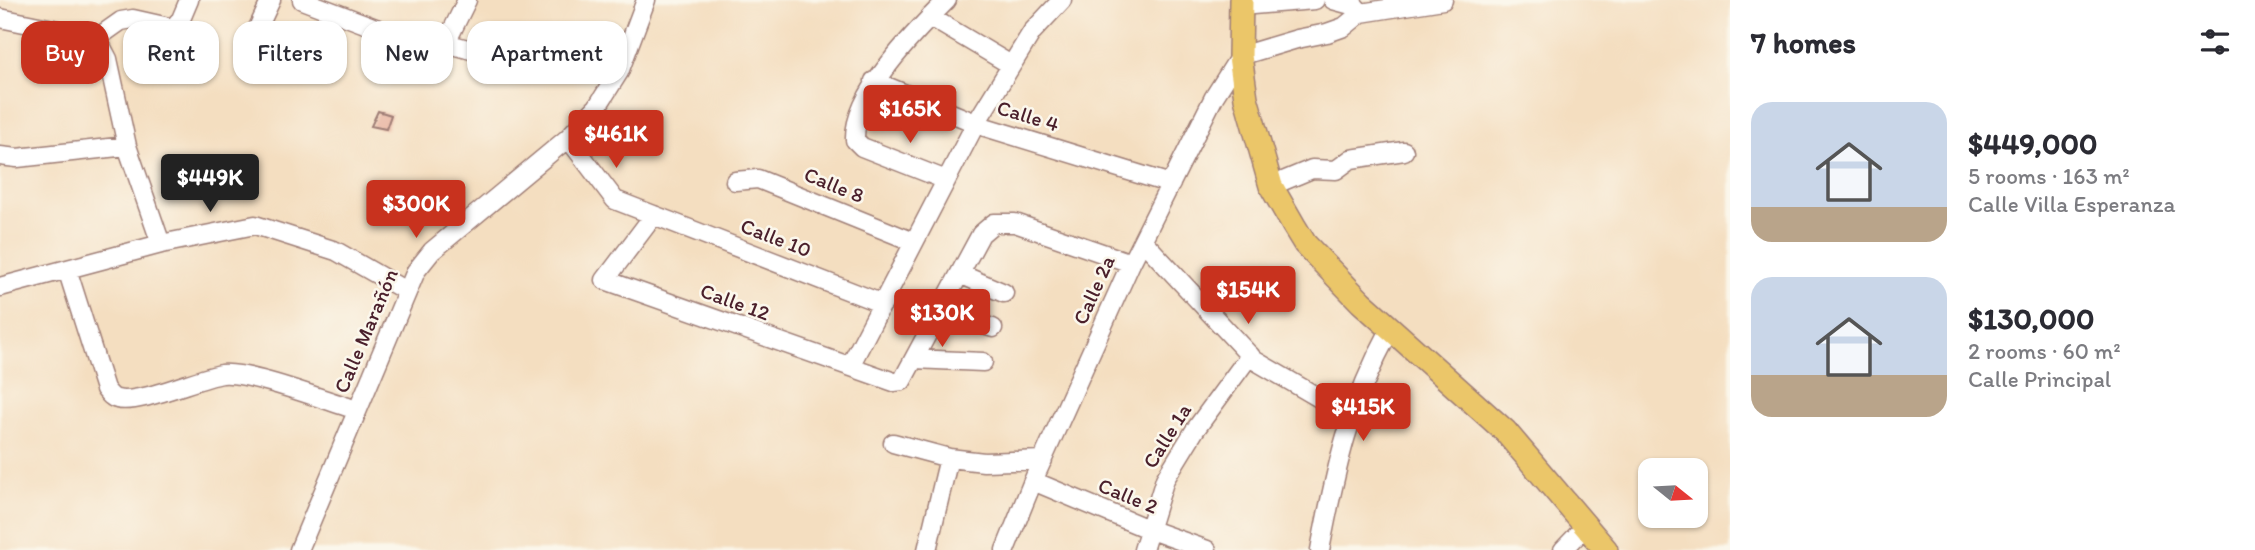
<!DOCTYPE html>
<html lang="en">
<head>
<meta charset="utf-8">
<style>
	:root { --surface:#fff; --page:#f7f7f7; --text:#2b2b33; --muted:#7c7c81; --accent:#c8321e }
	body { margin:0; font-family:Itim,sans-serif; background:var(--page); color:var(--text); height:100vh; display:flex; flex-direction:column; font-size:26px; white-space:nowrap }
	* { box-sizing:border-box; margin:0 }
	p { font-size:23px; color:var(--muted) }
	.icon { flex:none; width:38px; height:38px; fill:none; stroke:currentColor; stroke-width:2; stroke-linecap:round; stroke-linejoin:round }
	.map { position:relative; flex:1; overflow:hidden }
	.details { display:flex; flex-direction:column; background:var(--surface); width:525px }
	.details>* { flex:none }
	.hud { position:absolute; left:21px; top:21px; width:665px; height:63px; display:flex; gap:14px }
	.needle { width:46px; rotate:108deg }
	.controls { position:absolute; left:1638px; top:458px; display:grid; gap:14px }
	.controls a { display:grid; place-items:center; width:70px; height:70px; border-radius:14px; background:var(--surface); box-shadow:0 2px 5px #0004; font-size:35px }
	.price { position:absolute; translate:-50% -60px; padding:0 16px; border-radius:7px; background:var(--accent); color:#fff; font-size:23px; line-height:46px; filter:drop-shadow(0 2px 4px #0008) }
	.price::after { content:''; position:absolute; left:50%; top:42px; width:21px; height:16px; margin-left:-10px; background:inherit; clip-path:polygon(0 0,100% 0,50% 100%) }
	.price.current { background:#222; color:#fff }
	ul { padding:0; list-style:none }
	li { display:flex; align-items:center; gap:21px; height:175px; padding:0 21px }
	li span { display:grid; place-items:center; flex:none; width:196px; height:140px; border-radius:21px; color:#555 }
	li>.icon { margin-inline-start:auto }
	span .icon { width:84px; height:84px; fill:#fffc; stroke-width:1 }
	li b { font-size:30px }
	h2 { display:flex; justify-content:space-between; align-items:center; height:84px; padding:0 21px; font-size:30px }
	.pill { padding:0 24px; border-radius:21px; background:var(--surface); box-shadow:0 2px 5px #0004; font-size:24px; line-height:63px }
	.pill.current { background:var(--accent); color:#fff }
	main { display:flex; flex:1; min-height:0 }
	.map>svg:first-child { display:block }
	.building { fill:#e3a28c }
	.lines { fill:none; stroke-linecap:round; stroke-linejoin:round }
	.minor-casing { stroke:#9f7e76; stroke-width:21 }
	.major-casing { stroke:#9f7e76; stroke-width:26 }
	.minor { stroke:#fff; stroke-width:18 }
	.major { stroke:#ebc669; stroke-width:23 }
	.labels { text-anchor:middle; stroke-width:5; stroke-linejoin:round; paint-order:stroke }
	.street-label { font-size:21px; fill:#4a1f2b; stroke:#fbf7ec }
</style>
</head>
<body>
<main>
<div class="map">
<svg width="1730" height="550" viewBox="0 0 1730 550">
	<rect width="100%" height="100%" fill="#fbf7ec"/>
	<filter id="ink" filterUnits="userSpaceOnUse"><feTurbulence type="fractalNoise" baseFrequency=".0143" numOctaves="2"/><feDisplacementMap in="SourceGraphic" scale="14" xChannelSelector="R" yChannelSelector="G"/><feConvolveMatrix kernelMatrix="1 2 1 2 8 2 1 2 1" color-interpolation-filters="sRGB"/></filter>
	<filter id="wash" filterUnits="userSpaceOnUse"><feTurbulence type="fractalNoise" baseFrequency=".00686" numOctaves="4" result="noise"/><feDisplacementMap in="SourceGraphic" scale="28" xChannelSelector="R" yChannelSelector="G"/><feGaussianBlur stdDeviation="1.57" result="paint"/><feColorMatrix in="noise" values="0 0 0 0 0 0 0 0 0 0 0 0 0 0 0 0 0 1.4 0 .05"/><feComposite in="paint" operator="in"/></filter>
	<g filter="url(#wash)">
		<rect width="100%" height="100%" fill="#f4dec0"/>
		<g id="blocks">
			<!-- building -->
			<path class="building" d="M378 111 391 115 386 129 371 126Z"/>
		</g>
	</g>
	<g filter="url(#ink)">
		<use href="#blocks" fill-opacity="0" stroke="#9f7e76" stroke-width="2"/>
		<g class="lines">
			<!-- minor casing -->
			<g class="minor-casing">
				<path id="minor" d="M302 0 423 46 446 43 471 50
					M1333 0 1355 6 1361 13
					M1241 6 1315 0
					M930 17 1011 65
					M0 18 97 38 108 59 127 146 161 244
					M97 38 121 21 133 19 173 28 181 19 189 0
					M251 43 271 0
					M446 43 467 0
					M874 81 985 127 1171 184
					M568 138 615 200 883 304
					M0 156 17 158 127 146
					M946 180 862 147 855 140C853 94 916 31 947 0
					M735 181 758 179 914 242
					M1271 186 1312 169 1336 170 1351 159 1404 151
					M654 215 605 280 894 382 902 381 981 234 994 223H1015L1131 263
					M1143 241 1254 360 1350 416
					M67 269 105 389C109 394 112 398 117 399 139 405 197 378 222 374 248 371 327 401 357 410
					M960 274 1004 293
					M0 287 161 244 255 225 336 251 406 291
					M940 312 993 328
					M914 359 983 362
					M850 366 976 123 1032 32 1062 0
					M893 443 949 458
					M1033 481 1148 529 1207 550
					M299 550 416 271 432 251 568 138 597 107 619 72 646 0
					M927 550 949 458 984 462 1043 460
					M1005 550 1033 481 1131 263 1214 97 1240 56 1297 39 1327 33 1344 27 1361 13 1443 0
					M1143 550 1165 479 1195 430 1250 355
					M1320 550C1336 467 1349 405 1390 330
					M1563 550 1585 527"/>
			</g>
			<!-- major casing -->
			<g class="major-casing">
				<path id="major" d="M1241 0 1240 56 1246 98 1271 186 1294 226 1305 244 1361 302 1505 431 1606 550"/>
			</g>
			<!-- minor -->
			<use href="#minor" class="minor"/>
			<!-- major -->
			<use href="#major" class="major"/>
		</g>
	</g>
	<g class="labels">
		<!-- street labels -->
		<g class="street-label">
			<text transform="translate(1028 116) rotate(17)" y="7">Calle 4</text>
			<text transform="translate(834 185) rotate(22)" y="7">Calle 8</text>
			<text transform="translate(776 238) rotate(21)" y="7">Calle 10</text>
			<text transform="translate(1094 290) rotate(-66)" y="7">Calle 2a</text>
			<text transform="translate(735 302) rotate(20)" y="7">Calle 12</text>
			<text transform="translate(366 331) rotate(-67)" y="7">Calle Marañón</text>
			<text transform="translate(1167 436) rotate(-58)" y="7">Calle 1a</text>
			<text transform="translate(1128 496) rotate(22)" y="7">Calle 2</text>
		</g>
	</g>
</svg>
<div class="controls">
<a><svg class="needle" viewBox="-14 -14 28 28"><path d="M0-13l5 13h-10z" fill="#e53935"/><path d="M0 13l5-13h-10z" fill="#7c7c81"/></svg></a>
</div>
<b class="price" style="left:910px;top:145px">$165K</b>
<b class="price" style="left:616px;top:170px">$461K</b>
<b class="price current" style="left:210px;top:214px">$449K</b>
<b class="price" style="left:416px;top:240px">$300K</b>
<b class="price" style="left:1248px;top:326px">$154K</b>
<b class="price" style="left:942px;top:349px">$130K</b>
<b class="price" style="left:1363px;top:443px">$415K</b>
<div class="hud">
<a class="pill current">Buy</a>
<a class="pill">Rent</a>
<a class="pill">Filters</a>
<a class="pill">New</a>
<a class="pill">Apartment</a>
</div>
</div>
<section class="details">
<h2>7 homes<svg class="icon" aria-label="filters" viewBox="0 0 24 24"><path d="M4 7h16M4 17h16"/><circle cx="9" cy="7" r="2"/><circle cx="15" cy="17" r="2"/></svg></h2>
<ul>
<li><span style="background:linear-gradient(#c9d6e8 75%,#b9a48a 0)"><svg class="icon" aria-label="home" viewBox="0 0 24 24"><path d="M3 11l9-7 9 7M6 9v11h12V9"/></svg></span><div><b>$449,000</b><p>5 rooms · 163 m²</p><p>Calle Villa Esperanza</p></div></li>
<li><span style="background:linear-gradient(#c9d6e8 70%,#b9a48a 0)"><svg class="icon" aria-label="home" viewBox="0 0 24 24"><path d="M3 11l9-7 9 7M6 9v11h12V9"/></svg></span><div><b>$130,000</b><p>2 rooms · 60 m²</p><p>Calle Principal</p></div></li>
</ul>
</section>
</main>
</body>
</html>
